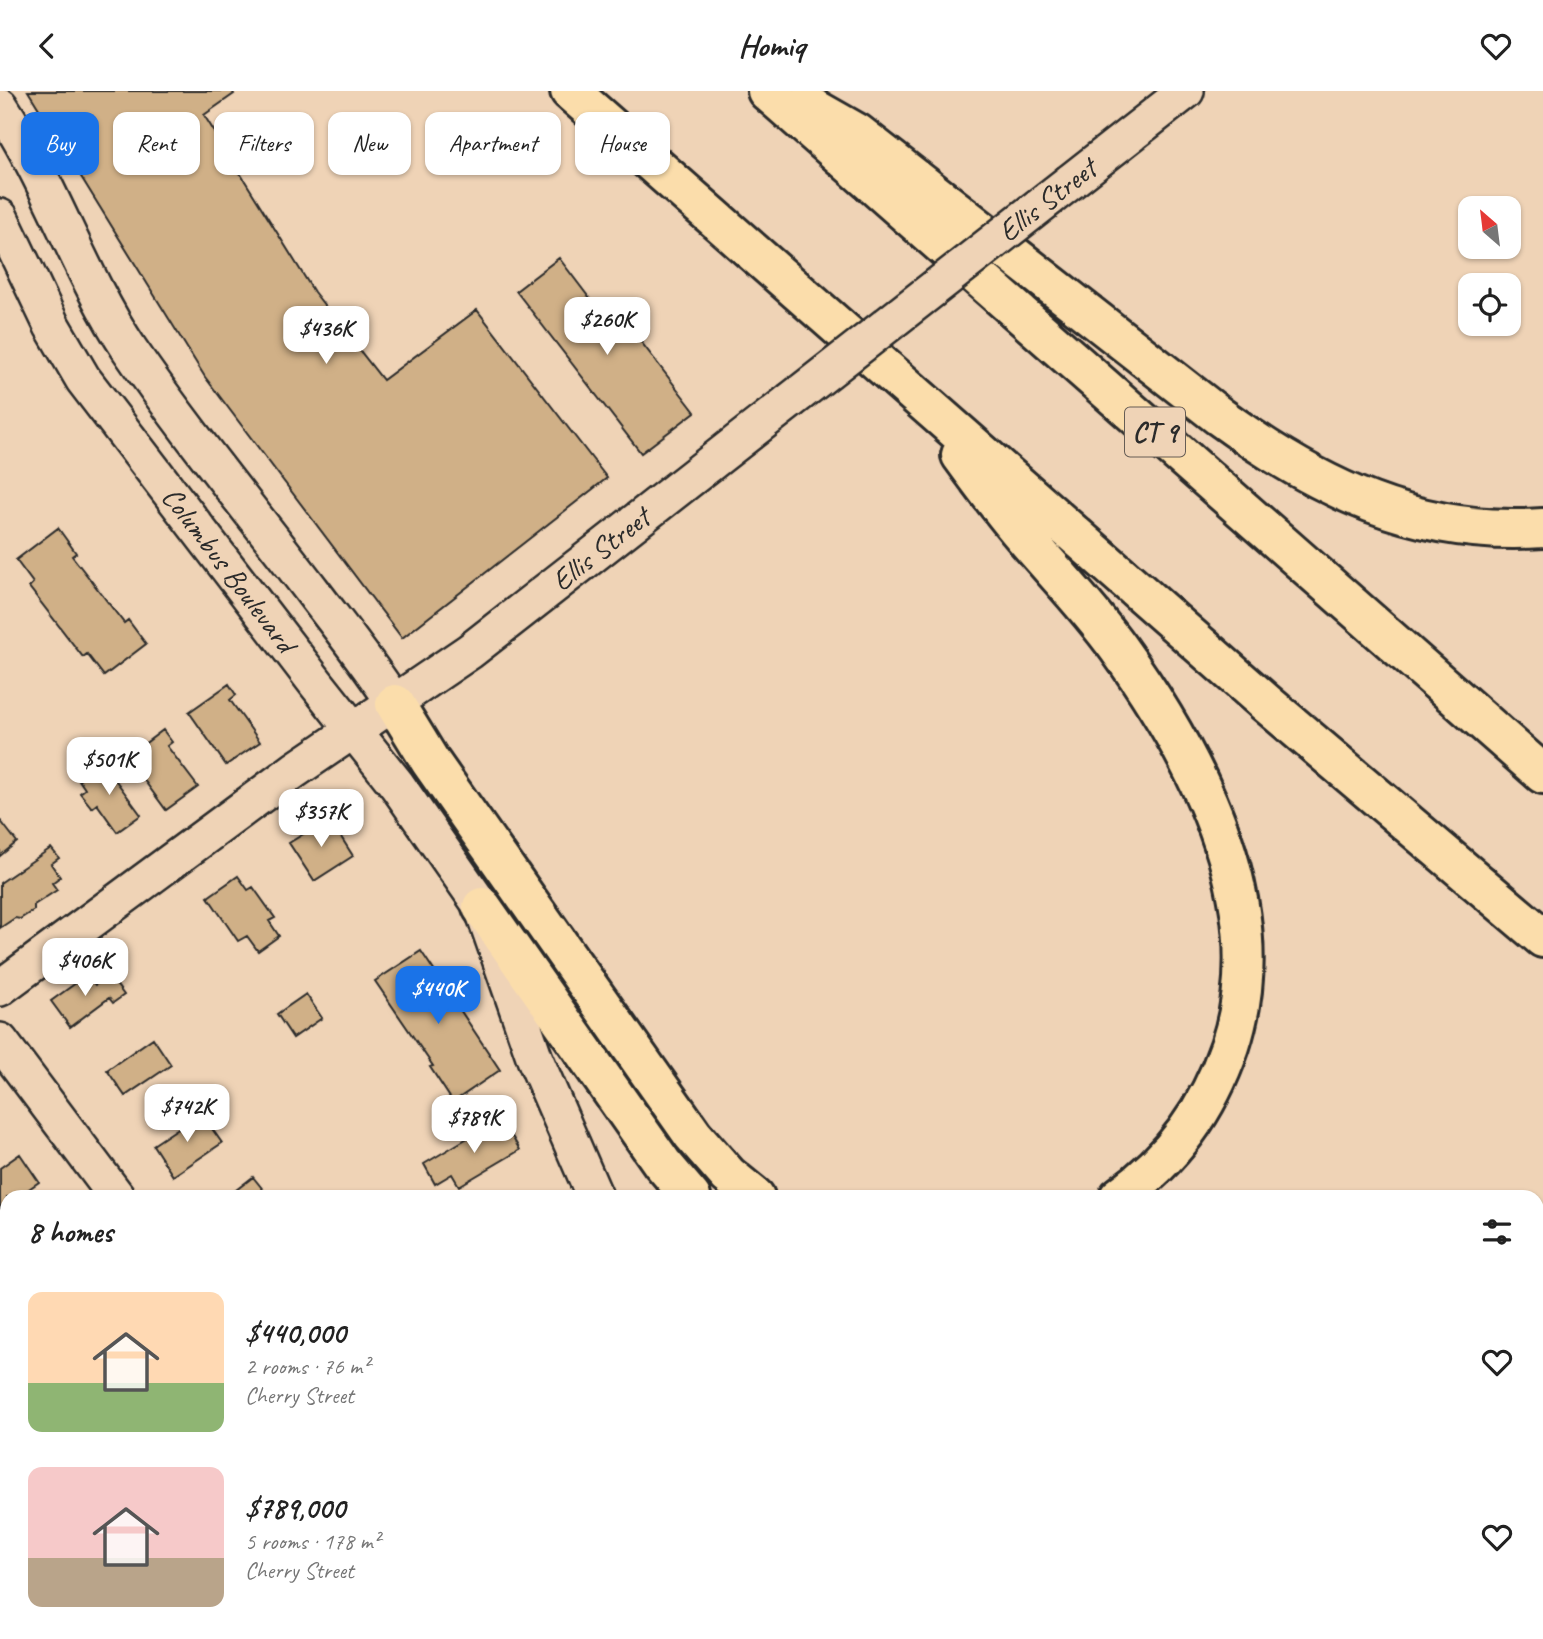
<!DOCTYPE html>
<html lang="en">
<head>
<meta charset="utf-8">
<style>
	:root { --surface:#fff; --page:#f6f6f6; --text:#222; --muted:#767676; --accent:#1a73e8 }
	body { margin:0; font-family:Caveat,sans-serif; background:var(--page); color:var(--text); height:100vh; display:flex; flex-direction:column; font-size:26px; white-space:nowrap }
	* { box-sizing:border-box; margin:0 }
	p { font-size:23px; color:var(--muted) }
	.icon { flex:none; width:38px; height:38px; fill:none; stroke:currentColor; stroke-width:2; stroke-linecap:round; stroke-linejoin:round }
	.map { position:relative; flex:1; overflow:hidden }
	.details { position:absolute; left:0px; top:1099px; width:1544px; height:450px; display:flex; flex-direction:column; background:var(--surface); border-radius:21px 21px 0 0; box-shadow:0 2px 5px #0004 }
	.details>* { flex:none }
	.top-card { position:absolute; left:21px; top:21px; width:700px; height:63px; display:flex; gap:14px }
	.needle { width:46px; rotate:332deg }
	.buttons { position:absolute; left:1458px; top:105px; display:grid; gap:14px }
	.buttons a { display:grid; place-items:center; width:63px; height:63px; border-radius:14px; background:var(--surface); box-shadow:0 2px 5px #0004; font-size:35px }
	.price { position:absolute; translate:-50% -60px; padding:0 16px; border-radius:14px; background:#fff; color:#222; font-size:23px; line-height:46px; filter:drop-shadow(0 2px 4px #0008) }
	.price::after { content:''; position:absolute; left:50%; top:42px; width:21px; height:16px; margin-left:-10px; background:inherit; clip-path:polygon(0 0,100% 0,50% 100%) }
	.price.on { background:var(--accent); color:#fff }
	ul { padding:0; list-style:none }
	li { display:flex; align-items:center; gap:21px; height:175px; padding:0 28px }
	li span { display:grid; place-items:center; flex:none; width:196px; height:140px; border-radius:14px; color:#555 }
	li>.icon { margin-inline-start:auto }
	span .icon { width:84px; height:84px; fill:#fffc; stroke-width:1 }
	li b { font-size:30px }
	h2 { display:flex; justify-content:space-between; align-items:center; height:84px; padding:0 28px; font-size:30px }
	.tag { padding:0 24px; border-radius:14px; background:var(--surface); box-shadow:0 2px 5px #0004; font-size:24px; line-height:63px }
	.tag.on { background:var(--accent); color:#fff }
	header { display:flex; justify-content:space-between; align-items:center; height:91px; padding:0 28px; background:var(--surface); font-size:32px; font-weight:700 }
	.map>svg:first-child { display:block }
	.building { fill:#d0b087; stroke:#2b2b2b; stroke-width:2 }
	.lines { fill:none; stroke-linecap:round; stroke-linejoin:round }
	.minor-casing { stroke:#2b2b2b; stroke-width:40 }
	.highway-casing { stroke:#2b2b2b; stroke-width:44 }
	.minor { stroke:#efd3b6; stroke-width:35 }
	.highway { stroke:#fbddab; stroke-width:38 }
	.minor-bridge-casing { stroke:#2b2b2b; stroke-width:40; stroke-linecap:butt }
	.minor-bridge { stroke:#efd3b6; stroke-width:35 }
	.labels { text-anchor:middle; stroke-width:6; stroke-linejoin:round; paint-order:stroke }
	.shield { fill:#efd3b6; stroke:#665d55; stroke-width:2 }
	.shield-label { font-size:28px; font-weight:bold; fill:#2b2b2b }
	.street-label { font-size:30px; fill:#2b2b2b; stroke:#efd3b6 }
</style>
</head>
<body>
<header><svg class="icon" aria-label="back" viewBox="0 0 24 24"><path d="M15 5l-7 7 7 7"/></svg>Homiq<svg class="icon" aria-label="heart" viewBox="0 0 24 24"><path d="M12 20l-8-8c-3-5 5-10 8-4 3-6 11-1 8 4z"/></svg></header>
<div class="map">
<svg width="1543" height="1548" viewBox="0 0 1543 1548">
	<rect width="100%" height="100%" fill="#efd3b6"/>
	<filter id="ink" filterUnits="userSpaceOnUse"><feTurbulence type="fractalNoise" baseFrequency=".0143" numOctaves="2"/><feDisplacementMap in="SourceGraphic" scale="14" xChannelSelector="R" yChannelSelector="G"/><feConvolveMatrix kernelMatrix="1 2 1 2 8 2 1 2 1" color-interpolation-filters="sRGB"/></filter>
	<g filter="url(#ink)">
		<!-- building -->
		<path class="building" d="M28 0H232L234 3 204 24 314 201 383 289 477 219 607 387 402 547 205 286Z
			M559 167 600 221 611 212 695 321 641 362 516 200Z
			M58 437 76 462 72 465 124 532 128 529 146 553 104 585 87 563 83 566 29 496 33 492 16 469Z
			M229 593 236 604 230 609 260 651 226 674 189 621Z
			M163 639 172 651 167 655 198 696 166 719 127 666Z
			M103 672 141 724 117 741 97 713 92 717 80 702 85 698 79 689Z
			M329 727 353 765 314 790 289 752Z
			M0 729 17 751 0 765Z
			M51 757 59 767 51 773 60 786 52 792 57 799 34 814V819L20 828 15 827 0 837V792Z
			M238 785 248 799 253 796 275 827 269 830 279 845 258 860 247 845 238 850 208 806Z
			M421 860 500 979 453 1011 430 976 433 975 375 890Z
			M87 884 95 894 109 884 124 904 113 912 109 907 70 936 51 910Z
			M306 903 322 927 293 947 277 923Z
			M153 947 171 974 125 1005 107 979Z
			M201 1022 222 1052 173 1085 153 1054Z
			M501 1027 520 1059 459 1095 452 1083 435 1093 424 1073Z
			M20 1063 39 1091 17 1106H7V1113L0 1118V1077Z
			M253 1086 269 1106H227Z
			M4 1459 7 1462V1505L0 1518V1463Z
			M320 1542H382L385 1546 382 1548H319L316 1544Z
			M689 1542H719L722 1547 692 1548Z
			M1012 1542H1035L1038 1548H1001Z
			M1070 1542H1115L1103 1548H1073Z
			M1317 1542H1358L1346 1548H1321Z"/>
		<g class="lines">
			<!-- minor casing -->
			<g class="minor-casing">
				<g id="minor">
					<path d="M0 15C51 92 79 182 130 259 187 342 252 421 313 501 341 538 370 574 395 613"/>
					<path d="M1070 91 1186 0"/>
					<path id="s1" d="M0 126 52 235 83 288 316 592 397 694 482 816 535 968 595 1106"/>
					<path id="s2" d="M0 897 295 679 470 560 790 310"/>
					<path d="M0 950 117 1106"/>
					<path d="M442 1542 446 1548"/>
					<path d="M790 1542 793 1548"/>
					<path d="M1237 1542 1240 1548"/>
					<path d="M888 1548 900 1542"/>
				</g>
			</g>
			<!-- highway casing -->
			<g class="highway-casing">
				<path id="highway" d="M570 0 1266 612 1543 847
					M767 0 1543 683
					M806 13 857 42 1219 325C1318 397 1417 446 1543 437
					M961 364C982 393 1003 421 1026 448 1057 484 1090 518 1118 557 1198 668 1276 816 1230 955 1209 1017 1173 1068 1119 1106
					M395 613 430 670 693 1044 728 1084 755 1106
					M482 816 662 1072 691 1106
					M1536 1263 1543 1264"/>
			</g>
			<!-- minor -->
			<use href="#minor" class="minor"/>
			<!-- highway -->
			<use href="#highway" class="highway"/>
			<!-- minor-bridge casing -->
			<g class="minor-bridge-casing">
				<path id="minor-bridge" d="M790 310 1070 91"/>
			</g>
			<!-- minor-bridge -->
			<use href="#minor-bridge" class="minor-bridge"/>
		</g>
	</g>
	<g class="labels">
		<!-- shield labels -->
		<rect class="shield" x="1125" y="316.5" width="60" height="49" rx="5"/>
		<g class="shield-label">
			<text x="1155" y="351">CT 9</text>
		</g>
		<!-- street labels -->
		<g class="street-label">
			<text transform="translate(1047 109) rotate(-38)" y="10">Ellis Street</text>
			<text dy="10" stroke="none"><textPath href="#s2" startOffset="744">Ellis Street</textPath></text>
			<text dy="10" stroke="none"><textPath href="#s1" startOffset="422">Columbus Boulevard</textPath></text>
		</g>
	</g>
</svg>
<div class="buttons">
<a><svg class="needle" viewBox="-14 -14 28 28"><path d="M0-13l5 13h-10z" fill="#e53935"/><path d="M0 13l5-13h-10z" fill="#767676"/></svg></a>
<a><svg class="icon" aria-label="locate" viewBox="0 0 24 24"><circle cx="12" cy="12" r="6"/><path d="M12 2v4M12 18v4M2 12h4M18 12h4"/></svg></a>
</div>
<b class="price" style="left:607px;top:266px">$260K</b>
<b class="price" style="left:326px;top:275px">$436K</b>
<b class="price" style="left:109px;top:706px">$501K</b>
<b class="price" style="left:321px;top:758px">$357K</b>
<b class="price" style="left:85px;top:907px">$406K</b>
<b class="price on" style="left:438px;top:935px">$440K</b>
<b class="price" style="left:187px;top:1053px">$742K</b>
<b class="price" style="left:474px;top:1064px">$789K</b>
<div class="top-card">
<a class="tag on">Buy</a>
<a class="tag">Rent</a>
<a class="tag">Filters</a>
<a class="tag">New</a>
<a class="tag">Apartment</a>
<a class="tag">House</a>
</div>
<section class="details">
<h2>8 homes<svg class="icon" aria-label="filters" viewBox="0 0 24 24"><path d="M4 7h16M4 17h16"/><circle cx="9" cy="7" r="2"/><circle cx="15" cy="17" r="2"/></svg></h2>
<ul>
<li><span style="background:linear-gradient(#ffd9b3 65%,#8fb573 0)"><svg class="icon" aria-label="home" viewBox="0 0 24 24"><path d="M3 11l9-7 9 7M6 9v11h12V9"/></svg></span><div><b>$440,000</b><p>2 rooms · 76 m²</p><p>Cherry Street</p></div><svg class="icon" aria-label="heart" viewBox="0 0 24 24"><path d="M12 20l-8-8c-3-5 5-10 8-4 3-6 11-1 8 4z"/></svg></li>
<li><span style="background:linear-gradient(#f6c9c9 65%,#b9a48a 0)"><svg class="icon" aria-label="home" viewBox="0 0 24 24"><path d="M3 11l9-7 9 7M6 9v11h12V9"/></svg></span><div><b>$789,000</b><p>5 rooms · 178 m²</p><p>Cherry Street</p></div><svg class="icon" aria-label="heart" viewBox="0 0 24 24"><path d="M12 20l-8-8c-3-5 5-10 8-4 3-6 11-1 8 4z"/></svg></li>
</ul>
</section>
</div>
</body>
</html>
